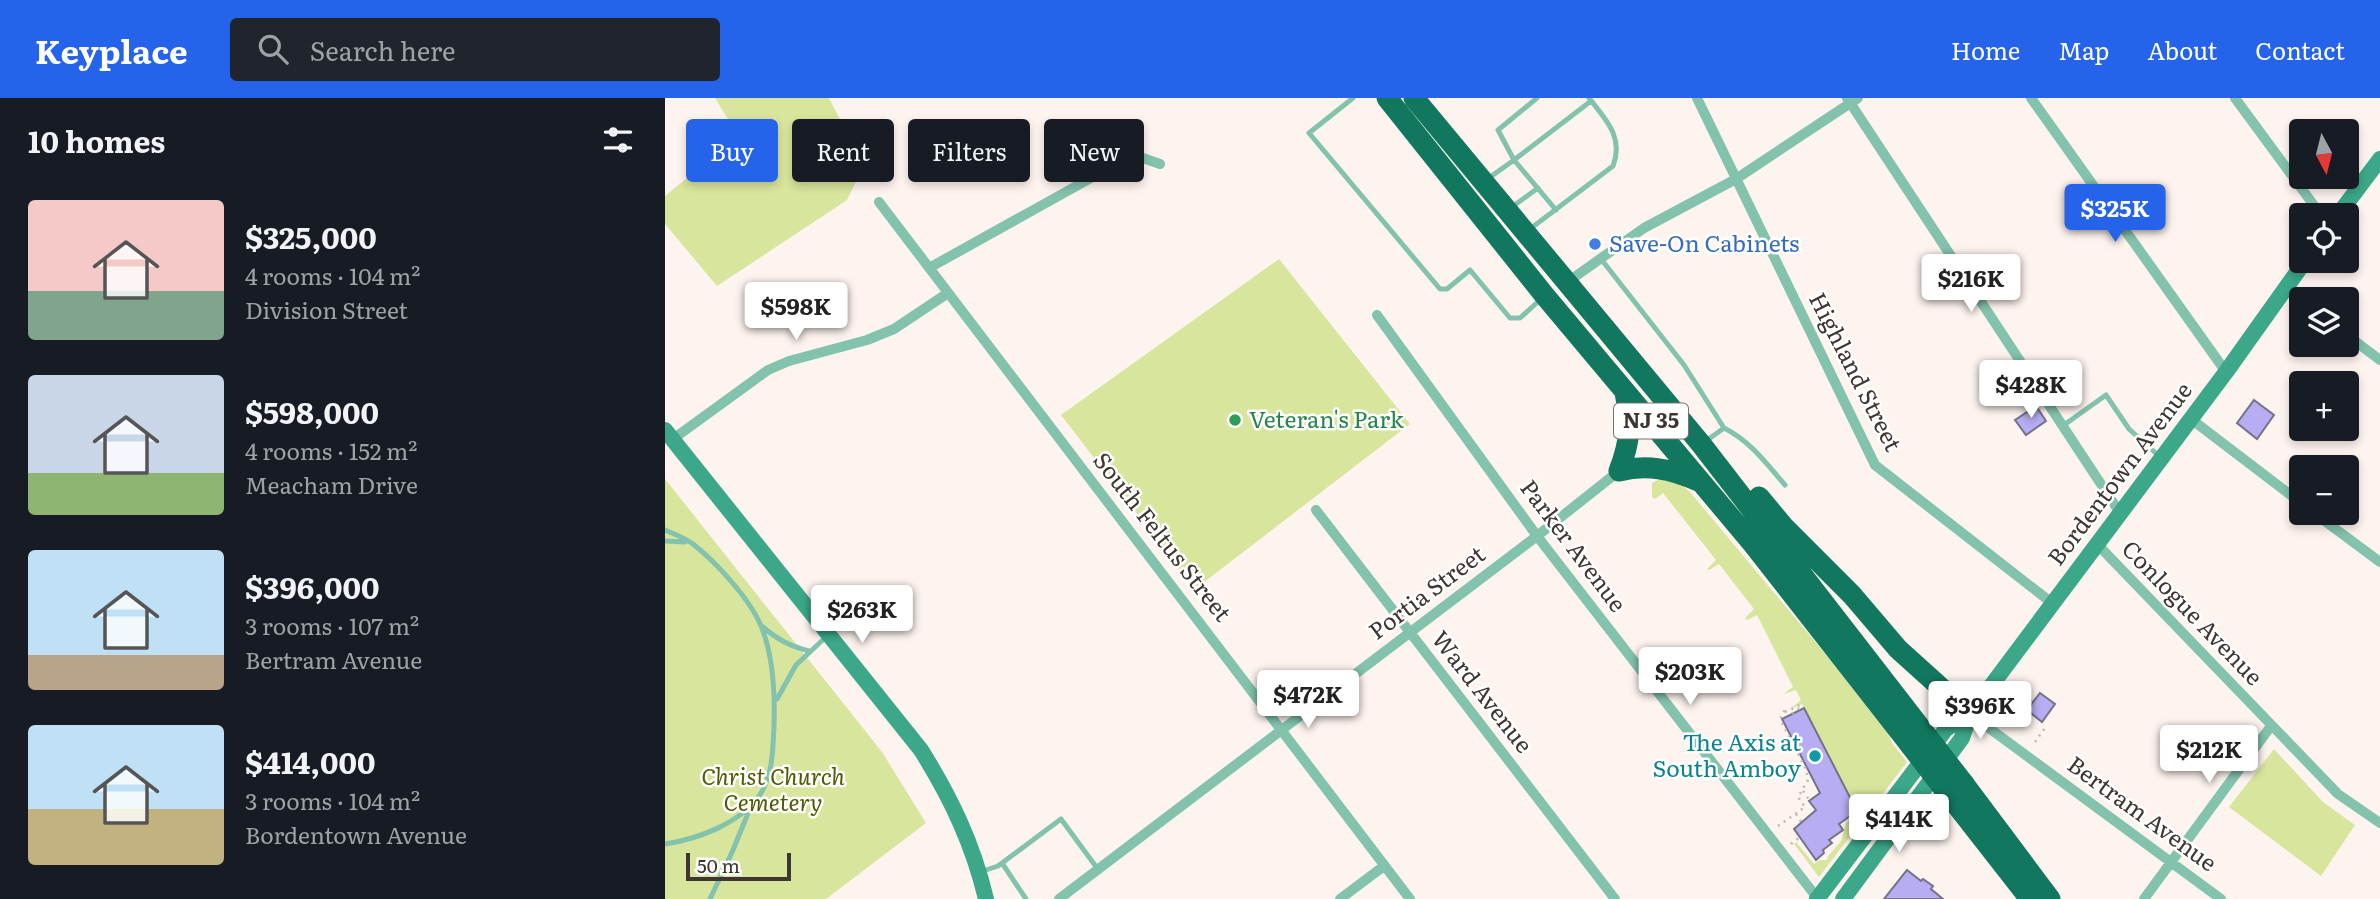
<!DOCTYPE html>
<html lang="en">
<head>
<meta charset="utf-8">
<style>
	:root { --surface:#171b24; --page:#20242c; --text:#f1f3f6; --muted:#9ea1a6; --accent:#2563eb }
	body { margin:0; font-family:Literata,serif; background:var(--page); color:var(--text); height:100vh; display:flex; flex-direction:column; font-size:26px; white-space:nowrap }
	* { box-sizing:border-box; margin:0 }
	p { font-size:23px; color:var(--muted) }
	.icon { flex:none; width:38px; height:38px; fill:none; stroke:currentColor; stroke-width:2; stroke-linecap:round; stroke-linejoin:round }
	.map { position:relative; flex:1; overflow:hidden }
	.side { display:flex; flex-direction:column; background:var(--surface); width:665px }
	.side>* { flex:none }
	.banner { position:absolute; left:21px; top:21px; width:665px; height:63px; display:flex; gap:14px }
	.needle { width:46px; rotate:173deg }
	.buttons { position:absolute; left:1624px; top:21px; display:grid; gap:14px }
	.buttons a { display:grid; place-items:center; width:70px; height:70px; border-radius:7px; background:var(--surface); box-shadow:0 4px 10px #0003; font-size:35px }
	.scale { position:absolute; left:21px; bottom:18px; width:105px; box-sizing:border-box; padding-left:7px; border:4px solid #3f3631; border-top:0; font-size:19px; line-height:24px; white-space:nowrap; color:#3f3631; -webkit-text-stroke:5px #fff; paint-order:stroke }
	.price { position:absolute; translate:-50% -60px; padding:0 16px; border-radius:7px; background:#fff; color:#222; font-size:23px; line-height:46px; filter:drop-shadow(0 2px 4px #0008) }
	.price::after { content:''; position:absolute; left:50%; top:42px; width:21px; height:16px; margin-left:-10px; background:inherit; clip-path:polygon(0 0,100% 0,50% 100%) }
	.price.active { background:var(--accent); color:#fff }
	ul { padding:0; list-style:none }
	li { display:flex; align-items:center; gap:21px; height:175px; padding:0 28px }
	li span { display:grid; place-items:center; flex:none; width:196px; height:140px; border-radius:7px; color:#555 }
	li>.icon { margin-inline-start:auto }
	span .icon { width:84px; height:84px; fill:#fffc; stroke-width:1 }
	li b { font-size:30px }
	h2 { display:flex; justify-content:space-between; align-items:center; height:84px; padding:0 28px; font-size:30px }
	.tag { padding:0 24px; border-radius:7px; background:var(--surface); box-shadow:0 4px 10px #0003; font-size:24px; line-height:63px }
	.tag.active { background:var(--accent); color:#fff }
	header { display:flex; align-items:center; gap:42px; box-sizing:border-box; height:98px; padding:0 35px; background:var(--accent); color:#fff }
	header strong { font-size:33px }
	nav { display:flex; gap:38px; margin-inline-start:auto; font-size:24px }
	.search { width:490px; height:63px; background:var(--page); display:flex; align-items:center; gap:18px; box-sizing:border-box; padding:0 24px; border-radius:7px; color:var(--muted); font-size:26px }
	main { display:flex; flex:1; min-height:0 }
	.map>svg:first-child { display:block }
	.green { fill:#d8e59c }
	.building { fill:#b7adf2; stroke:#747287; stroke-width:2 }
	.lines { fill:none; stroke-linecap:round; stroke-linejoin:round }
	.path { stroke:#c0b7b2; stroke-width:2.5; stroke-dasharray:2 5; stroke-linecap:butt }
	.lane { stroke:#83c2ad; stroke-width:5 }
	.street { stroke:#83c2ad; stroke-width:10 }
	.secondary { stroke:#3ca789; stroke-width:16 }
	.highway { stroke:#12775f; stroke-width:21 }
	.highway-bridge { stroke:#12775f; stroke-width:21 }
	.shop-dot { fill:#3f7fe0; stroke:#fff; stroke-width:2.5 }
	.leisure-dot { fill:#2e9e5b; stroke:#fff; stroke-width:2.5 }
	.culture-dot { fill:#0f9aa8; stroke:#fff; stroke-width:2.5 }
	.labels { text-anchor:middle; stroke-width:5; stroke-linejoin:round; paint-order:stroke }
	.shield { fill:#fff; stroke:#79726f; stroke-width:2 }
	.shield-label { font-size:21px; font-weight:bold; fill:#3f3631 }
	.shop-label { font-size:23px; fill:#366cbe; stroke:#fff; text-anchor:start }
	.street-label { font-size:23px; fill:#3f3631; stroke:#fff }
	.leisure-label { font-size:23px; fill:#27864d; stroke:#fff; text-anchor:start }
	.culture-label { font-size:23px; fill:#0d838f; stroke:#fff; text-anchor:end }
	.park-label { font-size:23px; font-style:italic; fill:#515a00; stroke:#fff }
</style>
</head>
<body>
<header>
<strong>Keyplace</strong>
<div class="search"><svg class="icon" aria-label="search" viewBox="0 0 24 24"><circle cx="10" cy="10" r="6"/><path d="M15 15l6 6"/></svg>Search here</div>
<nav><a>Home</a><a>Map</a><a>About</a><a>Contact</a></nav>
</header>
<main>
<section class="side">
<h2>10 homes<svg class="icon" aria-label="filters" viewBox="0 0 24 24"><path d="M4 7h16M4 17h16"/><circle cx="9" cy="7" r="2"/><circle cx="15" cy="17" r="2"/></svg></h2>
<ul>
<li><span style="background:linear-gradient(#f6c9c9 65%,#7fa58c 0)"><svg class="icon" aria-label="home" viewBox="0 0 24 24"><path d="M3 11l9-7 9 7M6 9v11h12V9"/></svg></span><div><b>$325,000</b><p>4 rooms · 104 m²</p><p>Division Street</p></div></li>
<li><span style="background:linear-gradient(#c9d6e8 70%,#8fb573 0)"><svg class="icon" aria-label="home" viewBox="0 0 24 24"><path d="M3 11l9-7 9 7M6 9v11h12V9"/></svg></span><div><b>$598,000</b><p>4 rooms · 152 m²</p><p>Meacham Drive</p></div></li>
<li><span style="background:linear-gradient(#bfe0f5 75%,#b9a48a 0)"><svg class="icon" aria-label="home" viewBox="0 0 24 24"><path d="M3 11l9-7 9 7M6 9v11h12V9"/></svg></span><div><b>$396,000</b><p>3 rooms · 107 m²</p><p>Bertram Avenue</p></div></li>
<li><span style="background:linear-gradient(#bfe0f5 60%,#c2b280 0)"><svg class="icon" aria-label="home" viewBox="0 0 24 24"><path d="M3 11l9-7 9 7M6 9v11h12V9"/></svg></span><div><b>$414,000</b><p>3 rooms · 104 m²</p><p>Bordentown Avenue</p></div></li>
</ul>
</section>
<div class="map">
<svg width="1715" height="801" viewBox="0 0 1715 801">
	<rect width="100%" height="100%" fill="#fef4ef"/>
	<!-- green -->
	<path class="green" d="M50 0H164L203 76 193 79 182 102 52 188 0 126V98L73 38Z
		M614 161 745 326 530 491 396 317Z
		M0 381 217 654 261 725 161 801H0Z
		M995 381 1017 387 1025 394 1167 564 1224 637 1227 645 1242 664 1154 779 1129 746 1131 744 1149 766 1155 762H1162L1163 758 1176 743 1181 725 1192 714 1137 606 1125 611 1136 602 1131 592 1118 596 1128 589 1092 517 1082 522 1080 520 1089 511 1054 466 1044 472 1042 471 1051 462 998 395 990 401 987 399V385Z
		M1609 651 1658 704 1690 727 1656 778 1564 709Z"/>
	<!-- building -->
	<path class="building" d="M1589 302 1609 317 1592 341 1572 325Z
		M1371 308 1381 323 1361 337 1350 322Z
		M1375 595 1390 606 1377 624 1362 612Z
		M1139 610 1192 713 1174 726 1178 732 1164 742 1167 745 1158 752 1159 755 1151 762 1129 731 1151 712 1144 703 1155 695 1117 621Z
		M1242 772 1256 783 1258 781 1268 788 1266 791 1278 801H1219Z"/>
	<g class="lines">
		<!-- path -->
		<path class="path" d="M1349 589 1368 604
			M1120 614 1135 607 1136 609 1125 617
			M1370 644 1382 627
			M1138 693 1145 703
			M1131 716 1137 725
			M1113 728 1140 709 1133 699 1143 682 1141 671 1116 623V618L1122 609
			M1126 746 1135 739"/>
		<!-- lane -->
		<path class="lane" d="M688 0 644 35 775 191H782L805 172 845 220H855L875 202
			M821 82 849 62 833 32 872 0
			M847 109 873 90
			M891 112 849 62 926 3
			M865 131 948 68C959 39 941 22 924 0
			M936 161 1019 267 1059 330 1041 343
			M1399 327 1441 297 1464 331 1494 358
			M1059 330C1085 343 1101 365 1120 387
			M0 432C9 436 20 440 28 446 52 465 88 504 98 533 109 563 110 596 109 627 108 650 108 675 96 695 77 725 33 741 0 746
			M0 443 20 444
			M98 529C113 542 125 548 144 553
			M112 601 131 567 162 538
			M337 765 361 801
			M315 774 333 768 396 721 432 770
			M45 801 68 752 86 708"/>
		<!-- street -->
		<path class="street" d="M1032 0 1210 367 1387 505
			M1182 0 1455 415
			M1366 0 1561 274
			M1570 0 1656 117
			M214 104 745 801
			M264 170 460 61 478 60 495 66
			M901 185 979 130 1071 81 1193 0
			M1620 191 1636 203
			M712 217 872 438 1153 801
			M1682 237 1715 262
			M1526 321 1636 405
			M8 341 103 272 124 263 202 242 229 231 283 195
			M651 412 950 801
			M1649 415 1715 464
			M1432 446 1673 696 1715 725
			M1305 616 1556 801
			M394 801 872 438 954 373
			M675 801 719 768
			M1479 801 1606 628"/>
		<!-- secondary -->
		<path class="secondary" d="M1673 117 1715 61
			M0 332 256 652C286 700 308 746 321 801
			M1152 801 1281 631 1305 616
			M1178 801 1297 640 1305 616 1561 274 1640 163"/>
		<!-- highway -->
		<path class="highway" d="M722 0 880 198 1088 446 1246 648
			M749 0 1036 346 1258 633
			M954 373C982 366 1006 371 1033 383
			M954 373C966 341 966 327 960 294
			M1094 399 1119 429 1187 497 1233 551 1305 616
			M1299 686 1385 801
			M1279 691 1365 801"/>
		<!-- highway-bridge -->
		<path class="highway-bridge" d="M1258 633 1299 686
			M1246 648 1279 691"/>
	</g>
	<!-- markers -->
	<circle class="shop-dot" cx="930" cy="146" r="7"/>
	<circle class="leisure-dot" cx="570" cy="322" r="7"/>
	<circle class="culture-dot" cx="1150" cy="658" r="7"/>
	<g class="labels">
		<!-- shield labels -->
		<rect class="shield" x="949" y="305.5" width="74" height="35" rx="5"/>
		<g class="shield-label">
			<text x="986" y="330">NJ 35</text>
		</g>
		<!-- shop labels -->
		<g class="shop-label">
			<text x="944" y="154">Save-On Cabinets</text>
		</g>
		<!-- street labels -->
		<g class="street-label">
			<text transform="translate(1190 274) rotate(63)" y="8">Highland Street</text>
			<text transform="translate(1455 376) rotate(-53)" y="8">Bordentown Avenue</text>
			<text transform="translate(497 439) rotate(52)" y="8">South Feltus Street</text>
			<text transform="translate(908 448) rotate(53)" y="8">Parker Avenue</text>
			<text transform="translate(762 495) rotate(-37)" y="8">Portia Street</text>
			<text transform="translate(1527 515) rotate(46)" y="8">Conlogue Avenue</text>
			<text transform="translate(817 594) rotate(52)" y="8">Ward Avenue</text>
			<text transform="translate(1477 716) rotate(36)" y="8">Bertram Avenue</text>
		</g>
		<!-- leisure labels -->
		<g class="leisure-label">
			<text x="584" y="330">Veteran's Park</text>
		</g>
		<!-- culture labels -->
		<g class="culture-label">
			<text x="1136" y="653">The Axis at<tspan x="1136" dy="26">South Amboy</tspan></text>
		</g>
		<!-- park labels -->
		<g class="park-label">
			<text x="108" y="687">Christ Church<tspan x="108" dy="26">Cemetery</tspan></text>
		</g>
	</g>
</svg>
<div class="buttons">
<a><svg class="needle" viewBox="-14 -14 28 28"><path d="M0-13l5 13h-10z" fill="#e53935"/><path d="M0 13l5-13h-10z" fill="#9ea1a6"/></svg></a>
<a><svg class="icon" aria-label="locate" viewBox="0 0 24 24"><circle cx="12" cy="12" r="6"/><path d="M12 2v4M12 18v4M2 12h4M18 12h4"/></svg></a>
<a><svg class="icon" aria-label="layers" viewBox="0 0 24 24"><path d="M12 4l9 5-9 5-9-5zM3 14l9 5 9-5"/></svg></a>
<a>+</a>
<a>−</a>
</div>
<div class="scale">50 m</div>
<b class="price active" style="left:1450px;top:146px">$325K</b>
<b class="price" style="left:1306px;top:216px">$216K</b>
<b class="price" style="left:131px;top:244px">$598K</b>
<b class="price" style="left:1366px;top:322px">$428K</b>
<b class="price" style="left:197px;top:547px">$263K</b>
<b class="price" style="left:1025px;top:609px">$203K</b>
<b class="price" style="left:643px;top:632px">$472K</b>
<b class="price" style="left:1315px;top:643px">$396K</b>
<b class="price" style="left:1544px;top:687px">$212K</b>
<b class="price" style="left:1234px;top:756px">$414K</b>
<div class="banner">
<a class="tag active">Buy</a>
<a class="tag">Rent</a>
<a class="tag">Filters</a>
<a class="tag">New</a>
</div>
</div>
</main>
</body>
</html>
